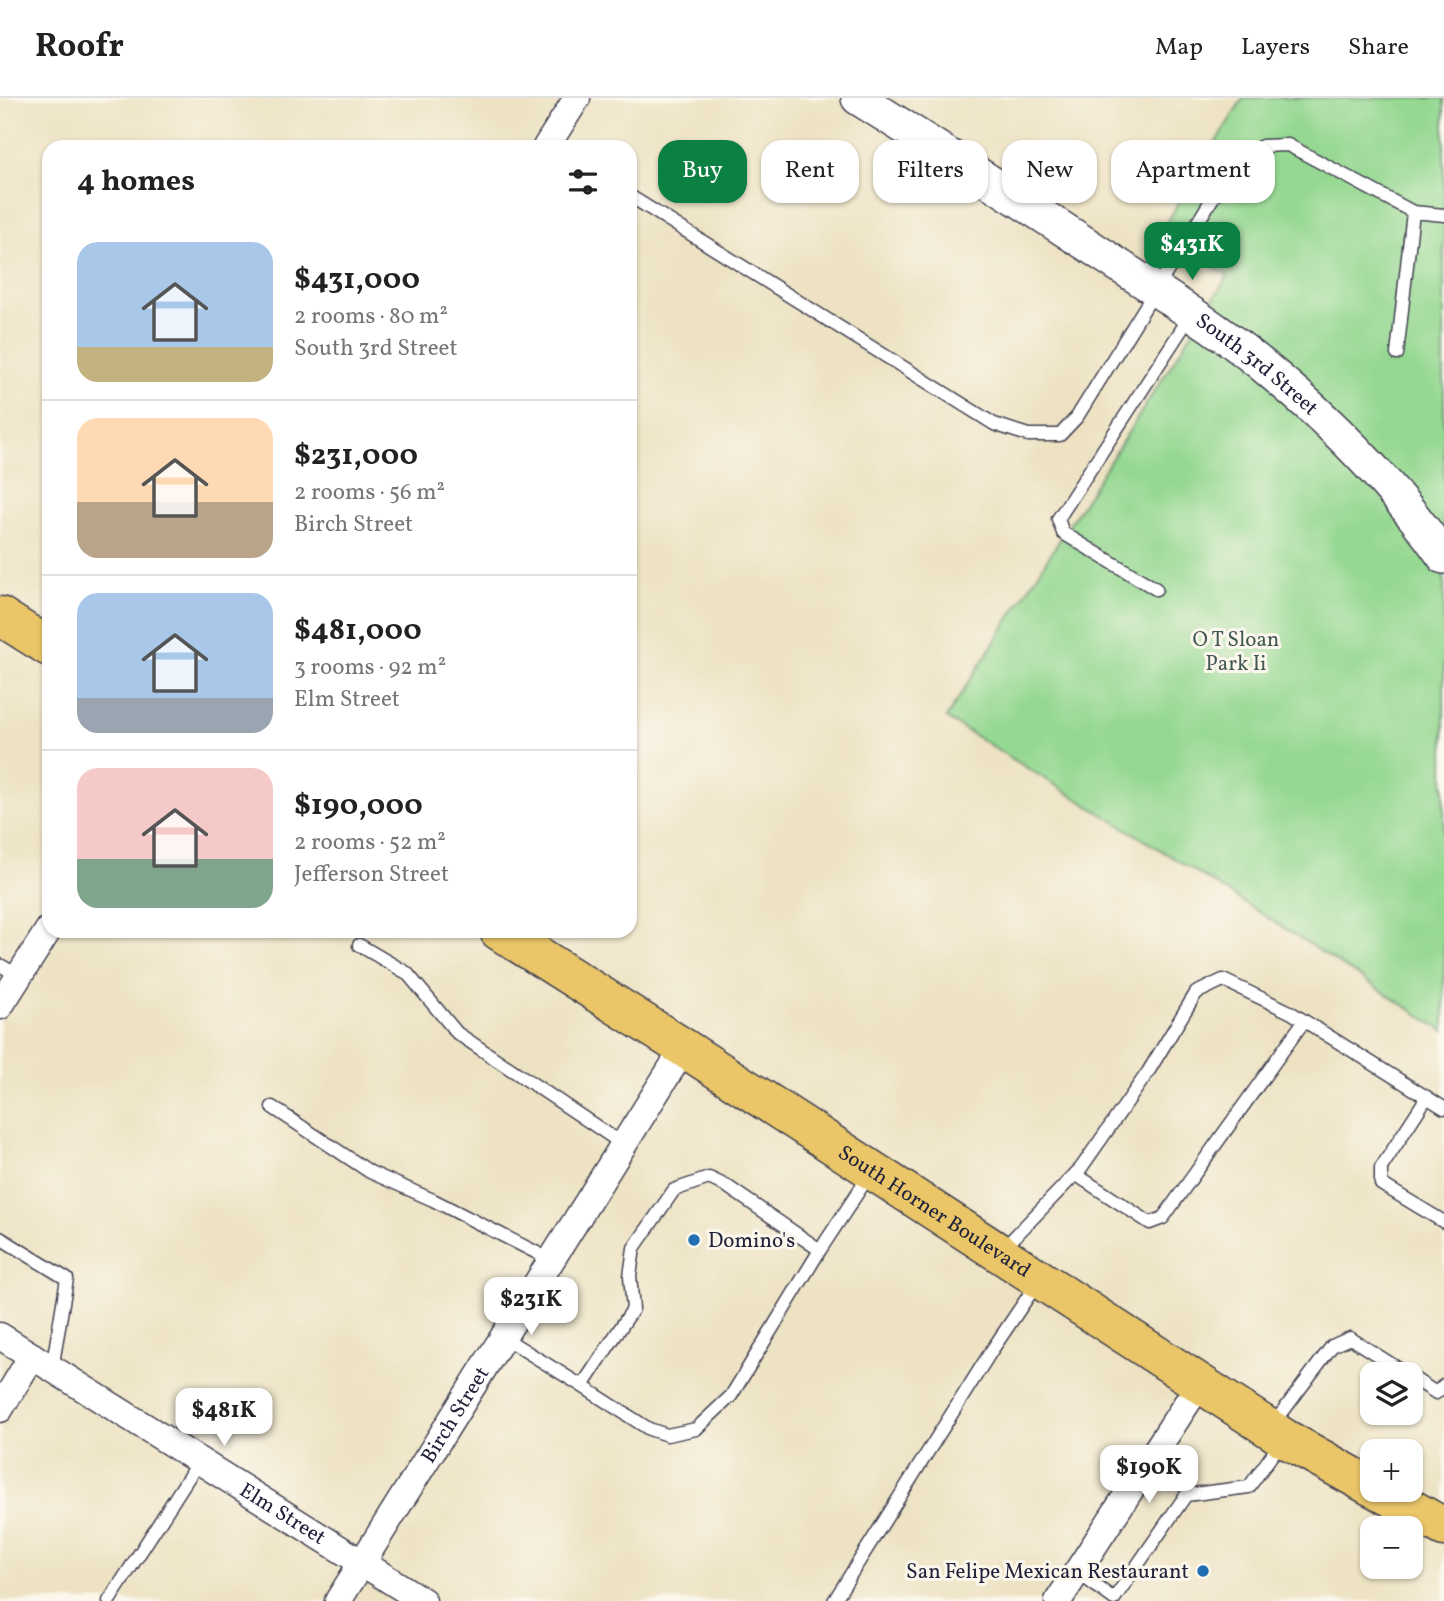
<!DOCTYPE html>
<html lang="en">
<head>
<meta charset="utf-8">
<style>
	:root { --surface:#fff; --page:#f2f2f2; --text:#222; --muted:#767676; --line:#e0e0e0; --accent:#0b8043 }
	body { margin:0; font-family:Vollkorn,serif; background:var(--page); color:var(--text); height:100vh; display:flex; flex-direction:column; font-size:26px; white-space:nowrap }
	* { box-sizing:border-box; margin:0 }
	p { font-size:23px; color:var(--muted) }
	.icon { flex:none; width:38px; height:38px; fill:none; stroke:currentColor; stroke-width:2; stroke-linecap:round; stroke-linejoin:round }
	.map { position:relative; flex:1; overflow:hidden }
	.panel { position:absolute; left:42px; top:42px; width:595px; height:798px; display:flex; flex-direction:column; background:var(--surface); border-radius:21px; box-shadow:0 2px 5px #0004 }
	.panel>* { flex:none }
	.top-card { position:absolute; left:658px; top:42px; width:665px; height:63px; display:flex; gap:14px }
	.tools { position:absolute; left:1360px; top:1264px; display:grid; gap:14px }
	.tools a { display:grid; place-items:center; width:63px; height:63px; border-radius:14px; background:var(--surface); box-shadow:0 2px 5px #0004; font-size:35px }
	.price { position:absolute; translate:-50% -60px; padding:0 16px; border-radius:14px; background:#fff; color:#222; font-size:23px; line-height:46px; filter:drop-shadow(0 2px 4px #0008) }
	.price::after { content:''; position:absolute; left:50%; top:42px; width:21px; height:16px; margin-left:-10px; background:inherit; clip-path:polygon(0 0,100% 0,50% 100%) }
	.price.on { background:var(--accent); color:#fff }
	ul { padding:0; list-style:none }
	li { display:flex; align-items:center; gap:21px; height:175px; padding:0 35px }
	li+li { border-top:2px solid var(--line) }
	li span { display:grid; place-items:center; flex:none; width:196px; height:140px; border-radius:21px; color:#555 }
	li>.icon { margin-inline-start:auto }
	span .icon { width:84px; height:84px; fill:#fffc; stroke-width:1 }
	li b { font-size:30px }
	h2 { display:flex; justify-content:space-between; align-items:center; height:84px; padding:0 35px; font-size:30px }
	.pill { padding:0 24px; border-radius:21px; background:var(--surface); box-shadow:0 2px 5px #0004; font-size:24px; line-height:63px }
	.pill.on { background:var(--accent); color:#fff }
	header { display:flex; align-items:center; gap:42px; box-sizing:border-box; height:98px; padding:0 35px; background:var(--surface); border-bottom:2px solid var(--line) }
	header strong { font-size:33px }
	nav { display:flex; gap:38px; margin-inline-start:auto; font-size:24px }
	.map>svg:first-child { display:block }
	.green { fill:#94d891; stroke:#5b7d66; stroke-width:2 }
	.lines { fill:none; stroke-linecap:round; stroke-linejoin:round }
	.service-casing { stroke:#403f4f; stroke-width:15 }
	.minor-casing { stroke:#403f4f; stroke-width:29 }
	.tertiary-casing { stroke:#403f4f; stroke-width:36 }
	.primary-casing { stroke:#403f4f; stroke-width:41 }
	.service { stroke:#fff; stroke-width:12 }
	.minor { stroke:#fff; stroke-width:26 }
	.tertiary { stroke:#fff; stroke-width:33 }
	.primary { stroke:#eac669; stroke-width:38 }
	.poi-dot { fill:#1f6fb2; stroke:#fbf7ec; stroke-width:2.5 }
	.labels { text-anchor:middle; stroke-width:6; stroke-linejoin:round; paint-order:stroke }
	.street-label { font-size:21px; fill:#22223b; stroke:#fbf7ec }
	.park-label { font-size:21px; fill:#445955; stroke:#fbf7ec }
	.poi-label { font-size:21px; fill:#22223b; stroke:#fbf7ec; text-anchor:start }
</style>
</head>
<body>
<header>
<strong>Roofr</strong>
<nav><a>Map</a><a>Layers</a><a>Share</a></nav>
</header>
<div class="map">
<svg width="1444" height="1503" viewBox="0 0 1444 1503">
	<rect width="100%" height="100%" fill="#fbf7ec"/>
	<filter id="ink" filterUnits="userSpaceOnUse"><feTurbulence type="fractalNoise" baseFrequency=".0143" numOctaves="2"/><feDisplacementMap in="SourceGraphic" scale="14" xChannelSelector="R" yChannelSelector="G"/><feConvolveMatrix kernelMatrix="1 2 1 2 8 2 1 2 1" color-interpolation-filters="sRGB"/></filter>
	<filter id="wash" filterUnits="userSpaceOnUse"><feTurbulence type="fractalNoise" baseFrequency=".00686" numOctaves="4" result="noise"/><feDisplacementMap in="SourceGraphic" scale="28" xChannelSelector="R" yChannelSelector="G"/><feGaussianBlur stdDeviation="1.57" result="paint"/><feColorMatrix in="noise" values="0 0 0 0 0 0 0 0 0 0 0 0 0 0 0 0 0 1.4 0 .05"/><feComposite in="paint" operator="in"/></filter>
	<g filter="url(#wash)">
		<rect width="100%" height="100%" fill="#ede2c2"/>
		<!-- green -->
		<path class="green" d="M1243 0H1444V933L1201 777 946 620 1228 178 1161 134Z"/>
	</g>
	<g filter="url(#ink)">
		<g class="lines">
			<!-- service casing -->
			<g class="service-casing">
				<path id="service" d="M630 98 994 326 1028 337H1060L1077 319 1230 72 1262 48 1288 47 1413 114 1444 117
					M1397 256 1413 114
					M1156 491 1063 435 1058 421 1191 217
					M359 847 407 875 457 935 624 1047
					M0 867 19 878
					M1427 999 1381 1070V1086L1444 1124
					M272 1009 370 1074 433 1102 551 1162
					M1075 1076 1150 1125 1163 1120 1304 923
					M0 1140 67 1181 52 1271
					M1002 1152 1081 1070 1148 974 1196 895 1223 882 1290 914 1444 1010
					M503 1239 582 1288 633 1211 630 1178 634 1150 674 1092 709 1080 728 1089 820 1152 870 1076
					M1410 1278 1436 1295 1444 1287
					M582 1288 649 1331 667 1337 696 1331 731 1298 820 1152
					M1272 1328 1332 1248 1350 1240 1407 1276
					M1077 1474 1114 1501 1186 1397 1249 1389 1282 1343
					M109 1503 199 1363
					M834 1503 990 1255 1038 1184"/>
			</g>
			<!-- minor casing -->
			<g class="minor-casing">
				<g id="minor">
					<path d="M546 49 577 0"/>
					<path d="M0 908 49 831"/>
					<path id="s1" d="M0 1238 423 1503"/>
					<path d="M0 1311 32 1258"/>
					<path id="s2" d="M338 1503 684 950"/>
					<path d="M1058 1503 1200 1285"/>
				</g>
			</g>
			<!-- tertiary casing -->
			<g class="tertiary-casing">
				<g id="tertiary">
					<path id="s3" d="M858 0C942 53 1026 106 1109 161 1165 198 1223 233 1274 277 1338 330 1396 391 1444 459"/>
				</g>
			</g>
			<!-- primary casing -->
			<g class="primary-casing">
				<g id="primary">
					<path d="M0 518 49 549"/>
					<path id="s4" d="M499 833 684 950 1284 1340 1372 1389"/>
					<path d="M1376 1391 1444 1429"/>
				</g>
			</g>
			<!-- service -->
			<use href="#service" class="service"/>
			<!-- minor -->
			<use href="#minor" class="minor"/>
			<!-- tertiary -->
			<use href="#tertiary" class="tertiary"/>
			<!-- primary -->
			<use href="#primary" class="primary"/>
		</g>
	</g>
	<!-- markers -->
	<g class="poi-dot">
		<circle cx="694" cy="1142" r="7"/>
		<circle cx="1203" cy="1473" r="7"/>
	</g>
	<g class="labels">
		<!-- street labels -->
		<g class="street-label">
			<text dy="7" stroke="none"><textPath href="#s3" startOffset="480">South 3rd Street</textPath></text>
			<text dy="7" stroke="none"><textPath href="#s4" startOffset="518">South Horner Boulevard</textPath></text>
			<text dy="7" stroke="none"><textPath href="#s2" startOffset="220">Birch Street</textPath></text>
			<text dy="7" stroke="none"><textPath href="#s1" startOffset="334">Elm Street</textPath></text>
		</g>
		<!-- park labels -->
		<g class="park-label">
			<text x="1236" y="548">O T Sloan<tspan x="1236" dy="24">Park Ii</tspan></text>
		</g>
		<!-- poi labels -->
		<g class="poi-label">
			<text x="708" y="1149">Domino's</text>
			<text x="1189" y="1480" text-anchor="end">San Felipe Mexican Restaurant</text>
		</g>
	</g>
</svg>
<div class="tools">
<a><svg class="icon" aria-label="layers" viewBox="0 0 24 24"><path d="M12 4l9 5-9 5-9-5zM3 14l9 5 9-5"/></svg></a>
<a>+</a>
<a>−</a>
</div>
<b class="price on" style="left:1192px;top:184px">$431K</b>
<b class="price" style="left:531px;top:1239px">$231K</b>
<b class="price" style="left:224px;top:1350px">$481K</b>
<b class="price" style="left:1149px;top:1407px">$190K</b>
<div class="top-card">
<a class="pill on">Buy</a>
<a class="pill">Rent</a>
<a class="pill">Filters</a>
<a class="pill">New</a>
<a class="pill">Apartment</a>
</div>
<section class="panel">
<h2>4 homes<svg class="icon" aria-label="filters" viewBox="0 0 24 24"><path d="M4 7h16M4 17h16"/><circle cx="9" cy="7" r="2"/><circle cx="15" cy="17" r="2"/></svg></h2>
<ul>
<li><span style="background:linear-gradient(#a9c7e8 75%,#c2b280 0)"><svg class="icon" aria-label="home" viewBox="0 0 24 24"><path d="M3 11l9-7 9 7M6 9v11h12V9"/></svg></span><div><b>$431,000</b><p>2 rooms · 80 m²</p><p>South 3rd Street</p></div></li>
<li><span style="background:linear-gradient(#ffd9b3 60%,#b9a48a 0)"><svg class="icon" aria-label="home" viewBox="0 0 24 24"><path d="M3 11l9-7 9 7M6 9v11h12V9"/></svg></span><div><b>$231,000</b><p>2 rooms · 56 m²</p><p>Birch Street</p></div></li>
<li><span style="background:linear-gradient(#a9c7e8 75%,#9aa5b1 0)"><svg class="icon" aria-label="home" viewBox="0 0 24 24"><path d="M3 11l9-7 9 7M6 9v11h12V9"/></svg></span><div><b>$481,000</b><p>3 rooms · 92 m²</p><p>Elm Street</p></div></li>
<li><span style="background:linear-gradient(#f6c9c9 65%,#7fa58c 0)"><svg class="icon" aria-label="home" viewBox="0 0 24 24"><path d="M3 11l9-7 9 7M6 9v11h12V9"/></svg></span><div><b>$190,000</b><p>2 rooms · 52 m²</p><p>Jefferson Street</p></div></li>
</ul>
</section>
</div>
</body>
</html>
